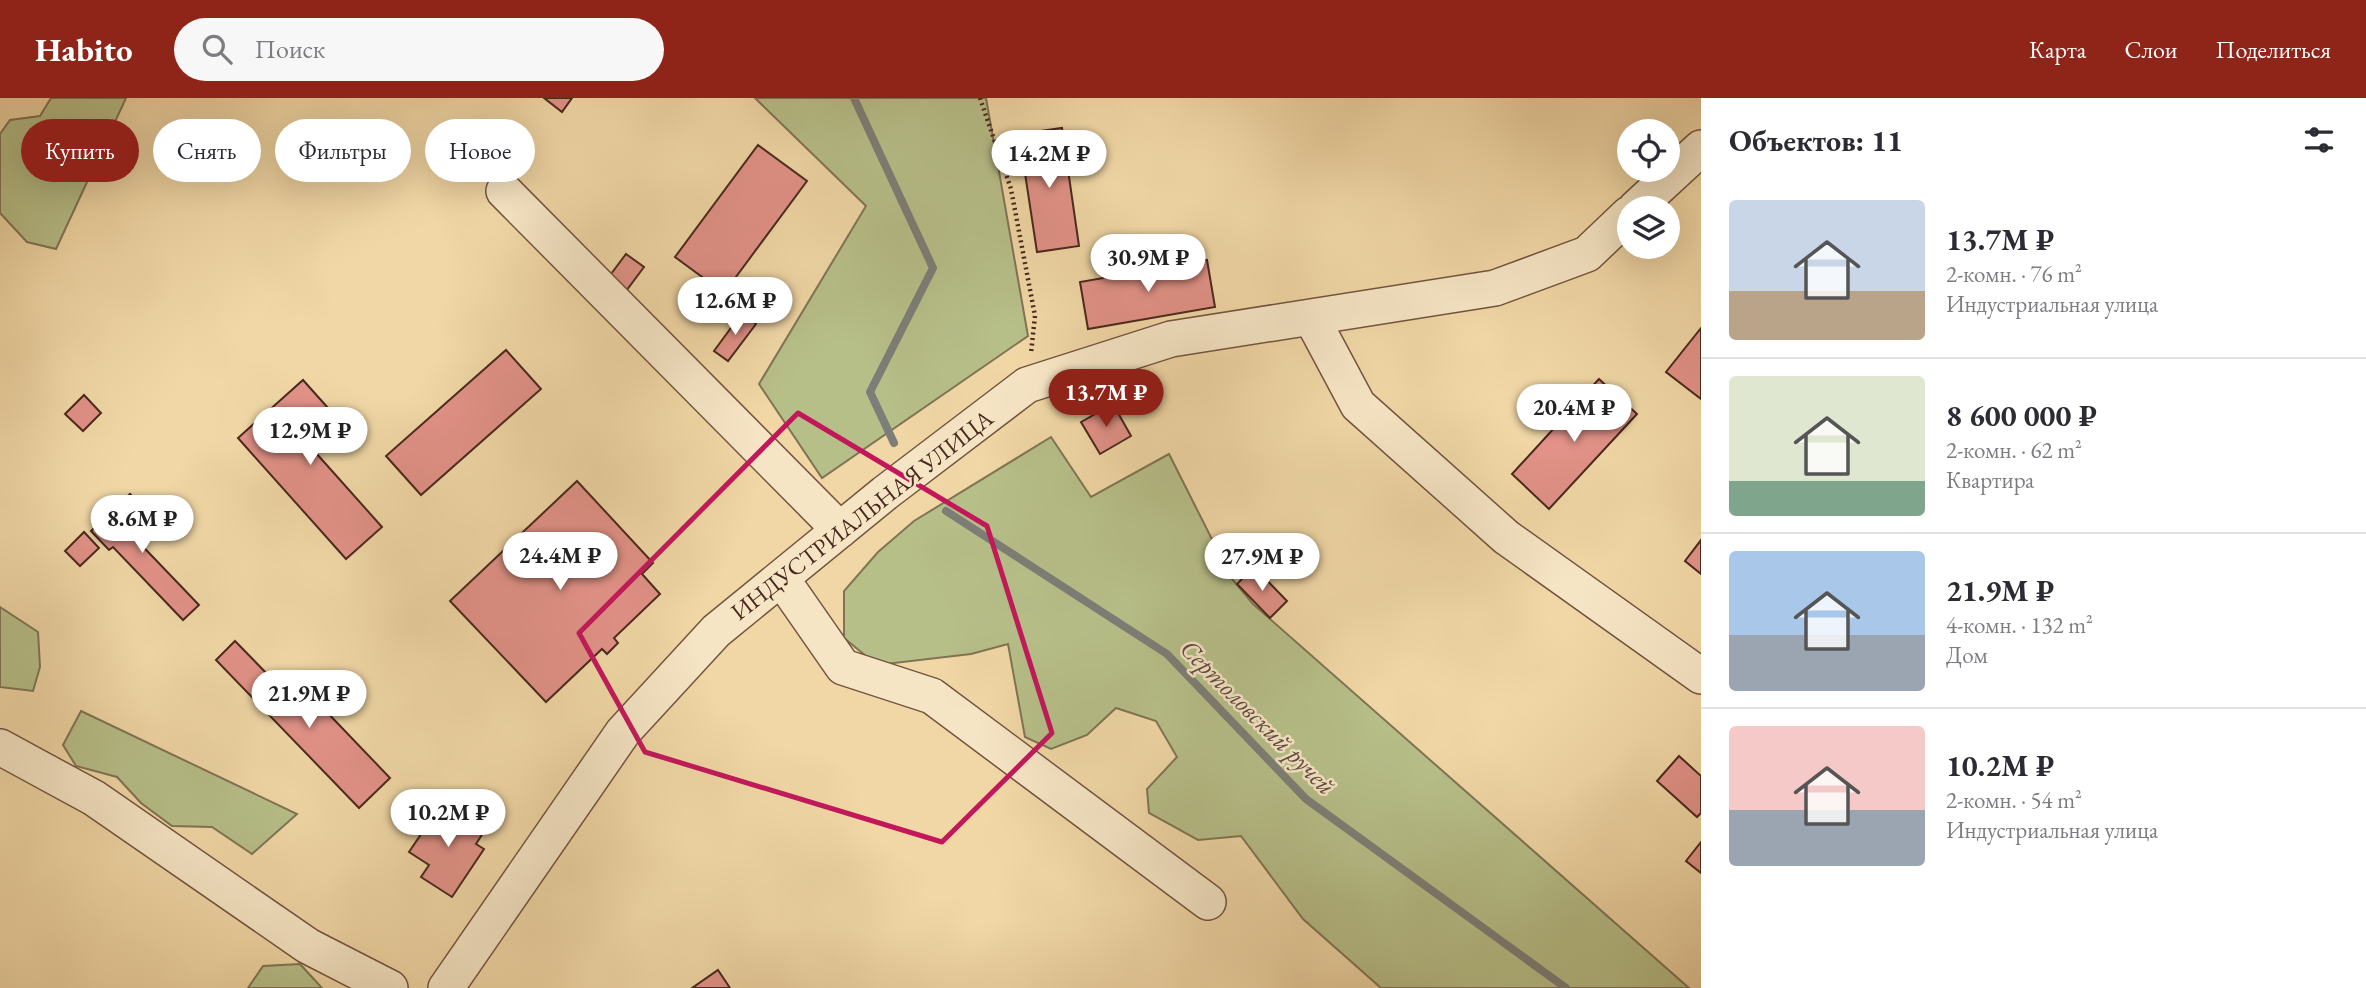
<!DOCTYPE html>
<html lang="ru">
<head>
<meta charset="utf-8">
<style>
	:root { --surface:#fff; --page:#f7f7f7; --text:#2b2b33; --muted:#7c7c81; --line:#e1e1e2; --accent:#8f2418 }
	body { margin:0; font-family:"EB Garamond",serif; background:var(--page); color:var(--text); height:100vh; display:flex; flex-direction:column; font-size:26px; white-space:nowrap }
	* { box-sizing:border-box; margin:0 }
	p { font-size:23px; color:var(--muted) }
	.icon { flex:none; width:38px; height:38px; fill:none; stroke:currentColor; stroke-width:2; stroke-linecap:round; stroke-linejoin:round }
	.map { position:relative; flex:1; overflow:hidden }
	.drawer { display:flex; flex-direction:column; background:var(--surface); width:665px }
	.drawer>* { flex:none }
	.top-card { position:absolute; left:21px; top:21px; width:665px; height:63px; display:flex; gap:14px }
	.buttons { position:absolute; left:1617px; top:21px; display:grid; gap:14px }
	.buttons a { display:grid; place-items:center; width:63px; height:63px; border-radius:50%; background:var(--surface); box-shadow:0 7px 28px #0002; font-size:35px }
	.price { position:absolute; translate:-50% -60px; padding:0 16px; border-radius:24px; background:#fff; color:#222; font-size:23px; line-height:46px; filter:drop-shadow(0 2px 4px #0008) }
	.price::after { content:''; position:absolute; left:50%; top:42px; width:21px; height:16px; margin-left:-10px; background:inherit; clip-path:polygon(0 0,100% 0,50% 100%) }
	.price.current { background:var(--accent); color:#fff }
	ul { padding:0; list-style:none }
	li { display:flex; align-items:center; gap:21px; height:175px; padding:0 28px }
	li+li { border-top:2px solid var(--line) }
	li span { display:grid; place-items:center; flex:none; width:196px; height:140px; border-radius:7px; color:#555 }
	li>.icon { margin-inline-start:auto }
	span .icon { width:84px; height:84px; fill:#fffc; stroke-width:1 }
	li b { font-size:30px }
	h2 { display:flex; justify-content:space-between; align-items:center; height:84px; padding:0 28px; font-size:30px }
	.pill { padding:0 24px; border-radius:32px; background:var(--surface); box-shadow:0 7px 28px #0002; font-size:24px; line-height:63px }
	.pill.current { background:var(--accent); color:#fff }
	header { display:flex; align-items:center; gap:42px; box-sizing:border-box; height:98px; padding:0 35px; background:var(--accent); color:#fff }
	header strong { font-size:33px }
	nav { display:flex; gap:38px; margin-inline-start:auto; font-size:24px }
	.search { width:490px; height:63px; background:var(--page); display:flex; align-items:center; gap:18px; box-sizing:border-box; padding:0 24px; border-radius:38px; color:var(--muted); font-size:26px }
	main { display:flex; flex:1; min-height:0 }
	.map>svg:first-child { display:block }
	.green { fill:#b7bf89; stroke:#807454; stroke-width:2 }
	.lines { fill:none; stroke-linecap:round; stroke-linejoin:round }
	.stream { stroke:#7d7e77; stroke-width:8 }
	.building { fill:#e29288; stroke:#49291e; stroke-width:2 }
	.minor-casing { stroke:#735440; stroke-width:38 }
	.path { stroke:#49291e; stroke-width:4.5; stroke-dasharray:2 3.5; stroke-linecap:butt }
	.minor { stroke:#f6e5c5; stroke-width:35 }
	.marked { fill:none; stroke:#c2185b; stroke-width:5; stroke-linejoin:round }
	.labels { text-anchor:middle; stroke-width:5; stroke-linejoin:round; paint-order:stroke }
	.street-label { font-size:24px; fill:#49291e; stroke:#f6e5c5 }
	.water-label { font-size:26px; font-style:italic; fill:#5f4c43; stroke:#f6e5c5 }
</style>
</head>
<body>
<header>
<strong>Habito</strong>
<div class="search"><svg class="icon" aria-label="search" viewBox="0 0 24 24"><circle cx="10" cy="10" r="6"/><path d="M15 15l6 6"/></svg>Поиск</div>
<nav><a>Карта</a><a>Слои</a><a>Поделиться</a></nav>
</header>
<main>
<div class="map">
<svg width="1701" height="890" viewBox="0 0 1701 890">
	<rect width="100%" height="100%" fill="#f1d7a6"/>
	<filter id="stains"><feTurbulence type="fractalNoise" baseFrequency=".00286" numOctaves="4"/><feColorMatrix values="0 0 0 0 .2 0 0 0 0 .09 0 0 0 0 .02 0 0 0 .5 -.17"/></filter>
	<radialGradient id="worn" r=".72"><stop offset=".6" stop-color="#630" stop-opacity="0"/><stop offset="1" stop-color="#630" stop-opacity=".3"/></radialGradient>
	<!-- green -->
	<path class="green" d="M51 0H126L56 151 27 144 0 115V36L10 22 40 18Z
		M755 0H986L1028 238 822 380 759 286 866 108Z
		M1051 339 1091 399 1169 356 1232 481 1253 506 1689 890H1381L1303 821 1241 738 1198 742 1149 715 1147 691 1177 659 1156 623 1116 610 1087 637 1051 651 1025 639 1008 546 971 556 877 567 844 540V493L878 454 914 423Z
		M0 509 38 534 40 569 33 593 0 589Z
		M81 613 297 716 252 756 212 729 172 728 141 705 117 679 76 668 63 647Z
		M300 866 322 890H248L263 868Z"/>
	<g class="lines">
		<!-- stream -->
		<path class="stream" d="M854 0 933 170 870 294 894 345
			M946 413 1167 556 1306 701 1566 890"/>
	</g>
	<!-- building -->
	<path class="building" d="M544 0H572L562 14Z
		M1062 30 1079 148 1037 154 1019 36Z
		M758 47 807 83 724 195 675 159Z
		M626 156 644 169 626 193 608 180Z
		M1207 162 1215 209 1088 231 1080 184Z
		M742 215 756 226 728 263 714 253Z
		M1701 230V301L1666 274Z
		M506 252 541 291 421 397 386 358Z
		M1599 281 1637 316 1549 411 1512 376Z
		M303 282 345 329 316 355 382 429 346 461 238 340Z
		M84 297 101 315 83 333 65 316Z
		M1113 306 1131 338 1100 356 1081 324Z
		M577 383 653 465 642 476 660 496 614 540 618 545 607 556 602 551 546 604 450 503Z
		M130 396 148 415 128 433 199 507 183 522 113 449 109 452 91 433Z
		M84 434 99 450 80 468 65 453Z
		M1701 442V476L1685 463Z
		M1254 469 1287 503 1270 520 1237 486Z
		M235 543 311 621 322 609 390 680 359 710 216 562Z
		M1679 658 1701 678V715L1697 719 1657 683Z
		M443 704 485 732 476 746 484 751 452 799 421 779 429 767 409 754Z
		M1701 744V775L1686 763Z
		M718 872 730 890H692Z"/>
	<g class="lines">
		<!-- minor casing -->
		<g class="minor-casing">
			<path id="minor" d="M504 93 840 432
				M1636 110 1701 50
				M1311 219 1358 307 1506 439 1701 578
				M781 480 843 569 932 598 1208 804
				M0 649 94 700 308 848 390 890
				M446 890 623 634 716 533 885 395 1027 287 1171 241 1495 190 1587 156 1629 116"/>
		</g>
		<!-- path -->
		<path class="path" d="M980 0 1011 91 1035 218 1031 255"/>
		<!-- minor -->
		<use href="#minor" class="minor"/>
	</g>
	<!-- marked area -->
	<path class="marked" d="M798 315 987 428 1052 635 942 744 645 654 579 535Z"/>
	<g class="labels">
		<!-- street labels -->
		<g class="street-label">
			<text transform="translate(862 417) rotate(-38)" y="8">ИНДУСТРИАЛЬНАЯ УЛИЦА</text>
		</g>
		<!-- water labels -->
		<g class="water-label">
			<text transform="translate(1258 619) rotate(45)" y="9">Сертоловский ручей</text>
		</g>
	</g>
	<rect width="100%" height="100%" filter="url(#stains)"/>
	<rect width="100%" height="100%" fill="url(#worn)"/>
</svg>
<div class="buttons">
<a><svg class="icon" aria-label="locate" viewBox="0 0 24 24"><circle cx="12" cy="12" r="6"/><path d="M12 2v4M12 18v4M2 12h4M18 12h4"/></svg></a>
<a><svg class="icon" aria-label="layers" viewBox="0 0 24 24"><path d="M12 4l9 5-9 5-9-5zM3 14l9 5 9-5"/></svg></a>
</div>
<b class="price" style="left:1049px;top:92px">14.2M ₽</b>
<b class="price" style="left:1148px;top:196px">30.9M ₽</b>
<b class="price" style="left:735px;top:239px">12.6M ₽</b>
<b class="price current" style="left:1106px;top:331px">13.7M ₽</b>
<b class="price" style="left:1574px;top:346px">20.4M ₽</b>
<b class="price" style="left:310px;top:369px">12.9M ₽</b>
<b class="price" style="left:142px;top:457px">8.6M ₽</b>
<b class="price" style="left:560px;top:494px">24.4M ₽</b>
<b class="price" style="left:1262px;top:495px">27.9M ₽</b>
<b class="price" style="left:309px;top:632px">21.9M ₽</b>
<b class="price" style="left:448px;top:751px">10.2M ₽</b>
<div class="top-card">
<a class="pill current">Купить</a>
<a class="pill">Снять</a>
<a class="pill">Фильтры</a>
<a class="pill">Новое</a>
</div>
</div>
<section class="drawer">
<h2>Объектов: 11<svg class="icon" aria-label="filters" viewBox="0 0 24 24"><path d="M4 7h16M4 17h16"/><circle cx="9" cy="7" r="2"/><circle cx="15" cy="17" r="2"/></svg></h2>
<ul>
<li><span style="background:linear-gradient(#c9d6e8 65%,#b9a48a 0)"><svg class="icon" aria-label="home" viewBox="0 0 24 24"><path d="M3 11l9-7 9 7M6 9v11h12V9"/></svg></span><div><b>13.7M ₽</b><p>2-комн. · 76 m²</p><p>Индустриальная улица</p></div></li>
<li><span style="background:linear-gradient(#dfe7d0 75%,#7fa58c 0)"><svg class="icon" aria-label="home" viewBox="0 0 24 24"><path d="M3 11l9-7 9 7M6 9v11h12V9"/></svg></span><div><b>8 600 000 ₽</b><p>2-комн. · 62 m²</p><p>Квартира</p></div></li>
<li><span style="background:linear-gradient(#a9c7e8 60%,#9aa5b1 0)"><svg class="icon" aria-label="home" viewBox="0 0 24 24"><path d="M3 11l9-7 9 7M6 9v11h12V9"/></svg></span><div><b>21.9M ₽</b><p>4-комн. · 132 m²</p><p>Дом</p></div></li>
<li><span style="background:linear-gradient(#f6c9c9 60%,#9aa5b1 0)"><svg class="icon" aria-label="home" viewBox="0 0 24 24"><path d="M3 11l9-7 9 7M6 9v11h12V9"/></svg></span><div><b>10.2M ₽</b><p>2-комн. · 54 m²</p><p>Индустриальная улица</p></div></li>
</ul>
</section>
</main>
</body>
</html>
